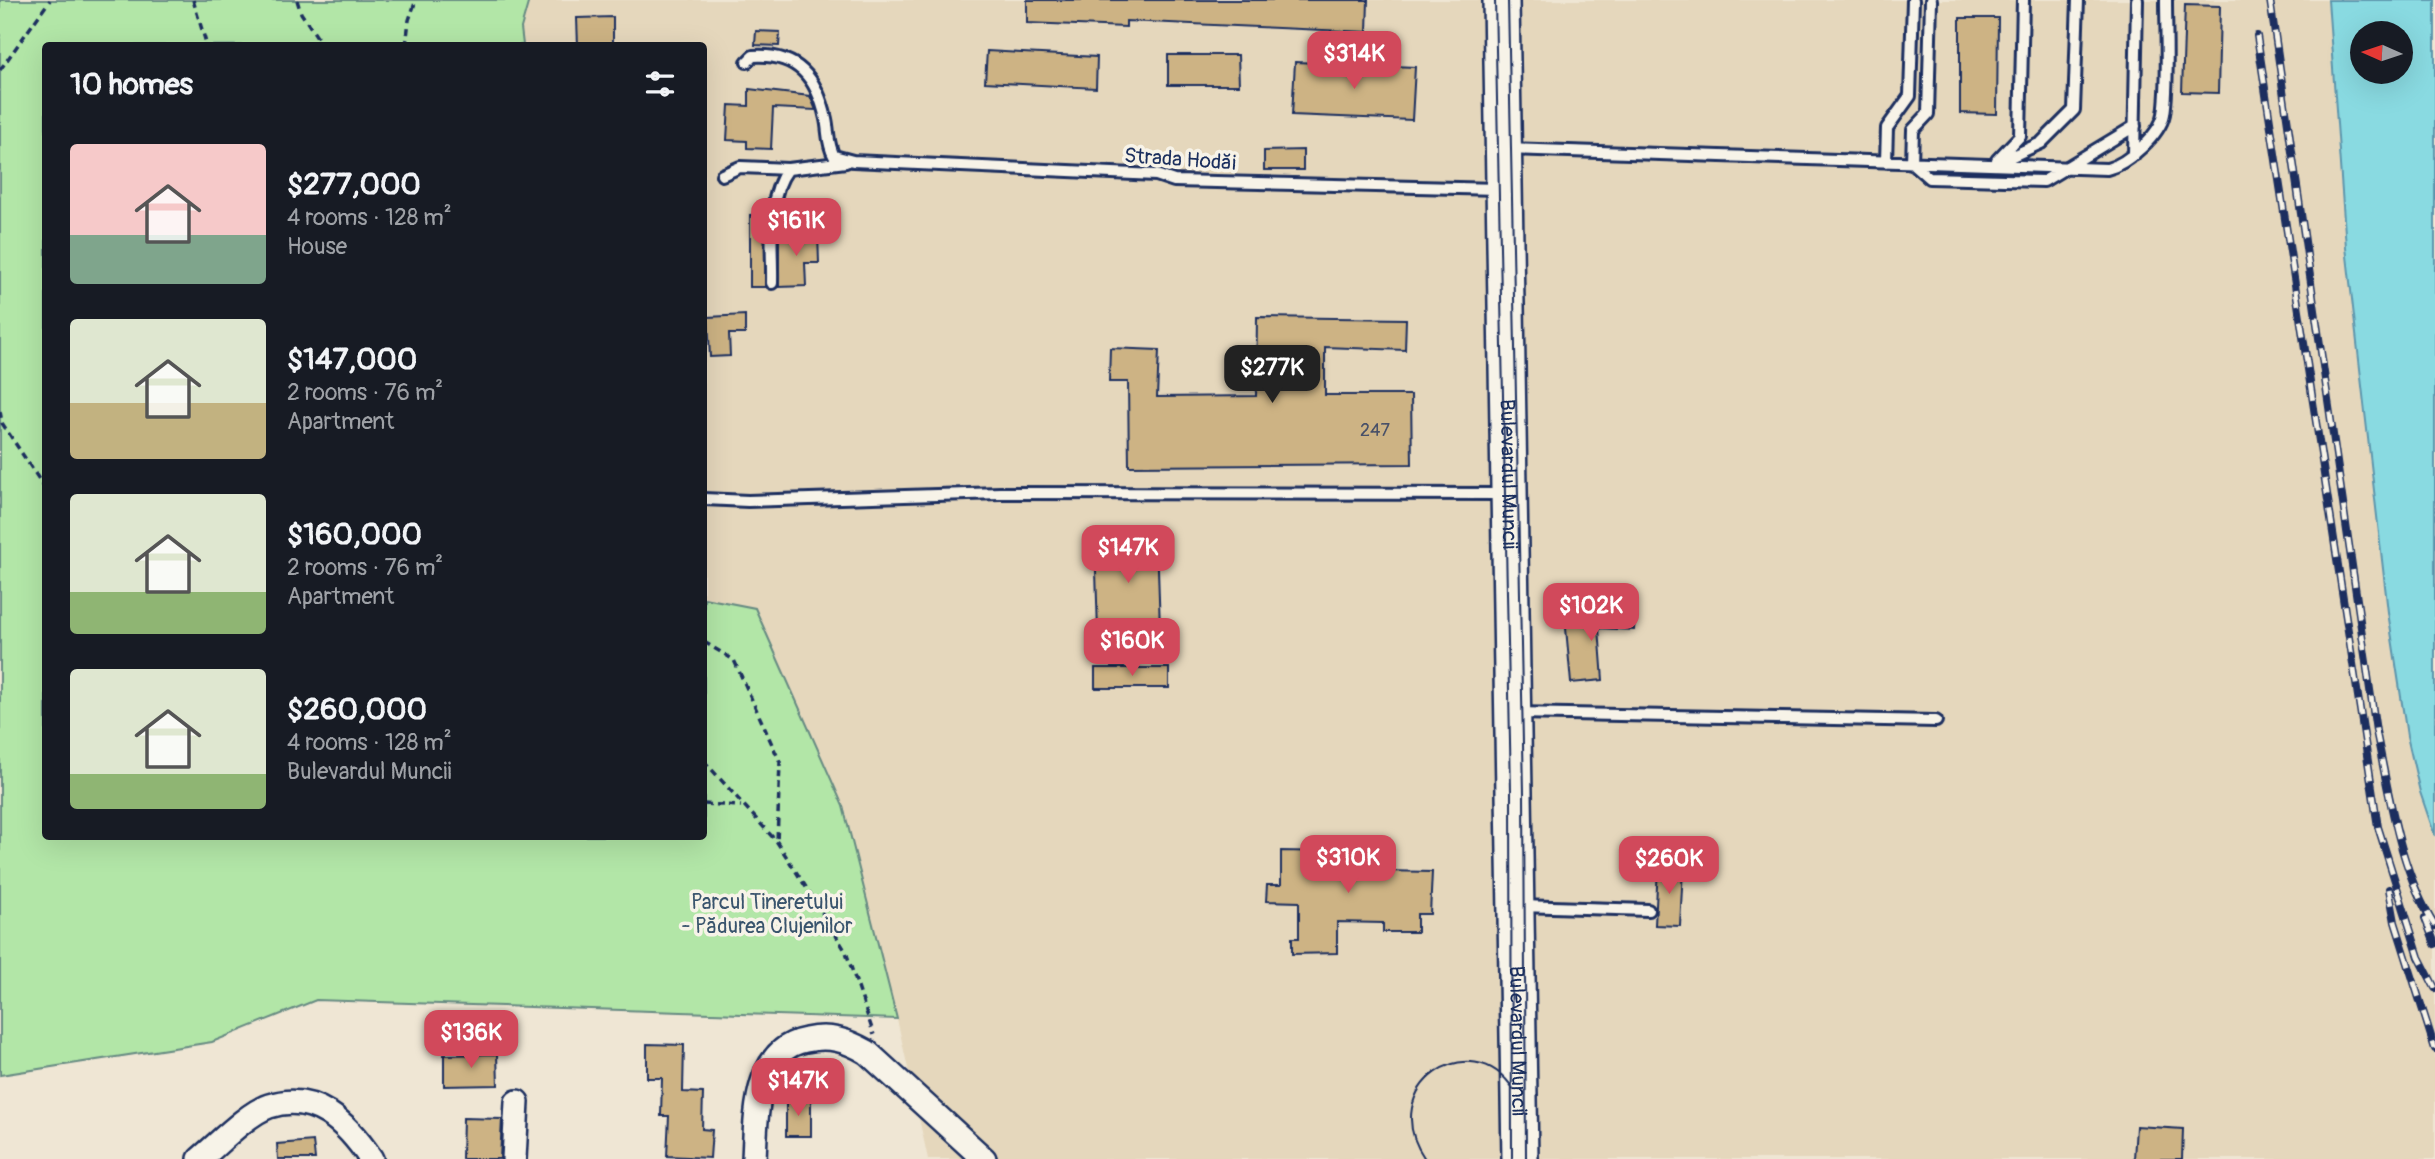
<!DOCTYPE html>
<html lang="en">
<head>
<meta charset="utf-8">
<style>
	:root { --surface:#171b24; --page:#20242c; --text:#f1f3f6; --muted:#9ea1a6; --accent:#d1495b }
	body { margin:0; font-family:Pangolin,sans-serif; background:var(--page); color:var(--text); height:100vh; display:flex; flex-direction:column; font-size:26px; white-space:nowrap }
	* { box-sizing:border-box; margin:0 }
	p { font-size:23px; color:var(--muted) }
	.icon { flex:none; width:38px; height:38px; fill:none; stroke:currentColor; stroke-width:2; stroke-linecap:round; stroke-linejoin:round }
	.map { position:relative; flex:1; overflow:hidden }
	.drawer { position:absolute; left:42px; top:42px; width:665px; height:798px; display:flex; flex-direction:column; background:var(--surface); border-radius:7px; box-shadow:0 7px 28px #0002 }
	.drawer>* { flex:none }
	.needle { width:46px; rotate:273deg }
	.fabs { position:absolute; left:2350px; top:21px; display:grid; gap:14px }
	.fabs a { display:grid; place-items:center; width:63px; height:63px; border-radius:50%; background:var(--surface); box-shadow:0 7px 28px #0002; font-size:35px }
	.price { position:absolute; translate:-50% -60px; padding:0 16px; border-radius:14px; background:var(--accent); color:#fff; font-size:23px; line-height:46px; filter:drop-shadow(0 2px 4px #0008) }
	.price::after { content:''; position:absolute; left:50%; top:42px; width:21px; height:16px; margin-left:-10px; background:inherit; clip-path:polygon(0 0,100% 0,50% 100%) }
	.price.active { background:#222; color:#fff }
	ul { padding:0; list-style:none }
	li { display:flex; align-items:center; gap:21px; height:175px; padding:0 28px }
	li span { display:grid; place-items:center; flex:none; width:196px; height:140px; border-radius:7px; color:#555 }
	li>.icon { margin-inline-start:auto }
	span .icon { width:84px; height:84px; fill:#fffc; stroke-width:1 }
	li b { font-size:30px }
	h2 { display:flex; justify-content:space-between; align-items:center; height:84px; padding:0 28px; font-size:30px }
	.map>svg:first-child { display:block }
	.built { fill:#e5d7bc }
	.green { fill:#b2e6a7; stroke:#668a82; stroke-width:2 }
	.water { fill:#89dae1; stroke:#5d96ad; stroke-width:2; fill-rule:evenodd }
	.building { fill:#cdb384; stroke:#1b2f5e; stroke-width:2 }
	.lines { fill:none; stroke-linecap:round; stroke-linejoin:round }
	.service-casing { stroke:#1b2f5e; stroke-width:16 }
	.minor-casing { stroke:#1b2f5e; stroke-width:28 }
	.primary-casing { stroke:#1b2f5e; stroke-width:40 }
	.path { stroke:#1b2f5e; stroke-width:3.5; stroke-dasharray:7 5; stroke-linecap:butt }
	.service { stroke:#f7f3e8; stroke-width:10 }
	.minor { stroke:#f7f3e8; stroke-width:23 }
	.primary { stroke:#f7f3e8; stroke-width:35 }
	.tram { stroke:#1b2f5e; stroke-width:2 }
	.rail-casing { stroke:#1b2f5e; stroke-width:8 }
	.rail { stroke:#f7f3e8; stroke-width:5; stroke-dasharray:16; stroke-linecap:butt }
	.labels { text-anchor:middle; stroke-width:7; stroke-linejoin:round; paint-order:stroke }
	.number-label { font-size:18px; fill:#485068 }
	.street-label { font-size:21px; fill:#1b2f5e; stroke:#f7f3e8 }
	.park-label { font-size:21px; fill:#39546d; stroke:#f7f3e8 }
</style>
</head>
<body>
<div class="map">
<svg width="2435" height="1159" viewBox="0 0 2435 1159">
	<rect width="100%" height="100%" fill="#efe6d4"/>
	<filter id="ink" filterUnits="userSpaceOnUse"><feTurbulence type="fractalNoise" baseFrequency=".0143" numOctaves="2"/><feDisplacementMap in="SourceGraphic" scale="14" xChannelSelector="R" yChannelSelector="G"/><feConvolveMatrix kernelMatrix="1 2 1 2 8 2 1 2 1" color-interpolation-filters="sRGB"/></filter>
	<g filter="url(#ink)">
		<!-- built -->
		<path class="built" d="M529 0H2328L2346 247 2388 612 2407 736 2420 792 2435 836V1159H928L897 1019 843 806 755 608 704 598V46L523 45 521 28Z"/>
		<!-- green -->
		<path class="green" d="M0 0H529L521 28 523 45 46 46V836H704V598L755 608 843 806 897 1019 316 1000 212 1042 0 1075Z"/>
		<!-- water -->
		<path class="water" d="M2328 0H2435V836L2420 792 2407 736 2388 612 2346 247ZM2362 33H2401V72H2362Z"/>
		<!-- building -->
		<path class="building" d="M1027 0H1368L1367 32 1126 21V27L1027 23Z
			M2185 5 2220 6 2218 93 2182 92Z
			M613 17V45L578 46 577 18Z
			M1960 18H1998L1997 114 1960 113Z
			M756 31 780 32 779 46 755 45Z
			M987 51 1097 57 1096 88 985 82Z
			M1168 55H1238L1239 85H1168Z
			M1295 62 1415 67 1412 120 1292 115Z
			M749 89 810 96 816 110 773 108 771 149 747 148V141L727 140 729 105 749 106Z
			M1303 150V170H1264V151Z
			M765 214V287H750V215Z
			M779 234H818L819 263H805L806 286 779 287Z
			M745 315V334H729L730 356 710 357 708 317Z
			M1257 317 1406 319 1405 350 1325 347V395H1411L1412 464 1129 466 1128 382H1109L1110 348 1159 350 1157 397 1256 396Z
			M1157 539 1160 629 1098 631 1095 541Z
			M1613 613 1635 614 1634 630 1599 628 1603 680 1571 683 1565 617Z
			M1095 668H1169V688H1095Z
			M1281 851 1384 853V871L1432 872 1430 914H1417V932H1383V923L1337 922V953L1292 954V938H1299V902L1266 901 1267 885H1281Z
			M1658 867 1683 868 1680 926 1655 925Z
			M647 1044 684 1045 683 1092 703 1093 702 1129 712 1130 710 1158 667 1156 669 1116H661L662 1078H647Z
			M497 1054 498 1085 444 1086V1055Z
			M786 1099 811 1100V1136H786Z
			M463 1118 502 1119 500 1159H462Z
			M2136 1126 2183 1129 2182 1159H2134Z
			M313 1141 315 1159H278L277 1144Z"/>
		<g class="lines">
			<!-- service casing -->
			<g class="service-casing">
				<path id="service" d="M747 62 753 56C798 53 817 78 826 119 829 133 827 143 834 156L853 161 1156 175 1174 181 1499 189
					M1507 149 2107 169C2127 164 2160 135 2164 114 2169 82 2166 34 2166 0
					M2134 155 2137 0
					M1997 160 2020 136 2023 0
					M1886 162 1887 128 1910 96 1913 0
					M1912 163 1929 178 2044 181 2135 126
					M1912 163 1913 130 1928 114 1931 0
					M1995 164 2041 143 2074 110 2078 0
					M722 175 740 167 788 169 846 162
					M772 283C773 248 765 199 788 169
					M704 499 748 501 1000 493 1504 494
					M1516 713 1936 721
					M1520 906 1648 910"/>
			</g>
			<!-- minor casing -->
			<g class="minor-casing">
				<path id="minor" d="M200 1159C218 1144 248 1113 269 1106 315 1091 347 1123 371 1159
					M514 1159 517 1102
					M754 1159C756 1119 754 1049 806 1040 830 1035 846 1040 867 1052L984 1159"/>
			</g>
			<!-- primary casing -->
			<g class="primary-casing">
				<g id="primary">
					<path id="s1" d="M1501 0 1520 1159"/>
				</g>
			</g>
			<!-- path -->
			<path class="path" d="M193 0 207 46
				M297 0 301 13 323 46
				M406 46 409 20 416 0
				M0 70 50 0
				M0 411 2 423 46 490
				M704 642 734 660 780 762 777 842
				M704 761 777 842 820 909 846 952 874 1035
				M704 804 741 806"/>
			<!-- service -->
			<use href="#service" class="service"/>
			<!-- minor -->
			<use href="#minor" class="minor"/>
			<!-- primary -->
			<use href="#primary" class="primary"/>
			<!-- tram -->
			<path class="tram" d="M1495 0 1511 791 1512 1159
				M1508 0 1524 793 1526 1159
				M1425 1159C1375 1087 1472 1023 1514 1090"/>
			<!-- rail casing -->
			<g class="rail-casing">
				<path id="rail" d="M2270 0 2376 731C2390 797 2399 869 2435 926
					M2257 36 2378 827 2419 957 2435 988
					M2389 889 2395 922 2435 1049
					M2425 918 2435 944"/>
			</g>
			<!-- rail -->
			<use href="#rail" class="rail"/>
		</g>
	</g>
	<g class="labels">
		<!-- number labels -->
		<g class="number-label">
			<text x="1375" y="436">247</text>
		</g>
		<!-- street labels -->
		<g class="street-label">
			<text transform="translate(1180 159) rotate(4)" y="7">Strada Hodăi</text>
			<text dy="7" stroke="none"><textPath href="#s1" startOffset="474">Bulevardul Muncii</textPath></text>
			<text dy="7" stroke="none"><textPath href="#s1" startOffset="1041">Bulevardul Muncii</textPath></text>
		</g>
		<!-- park labels -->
		<g class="park-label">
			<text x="767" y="909">Parcul Tineretului<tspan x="767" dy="24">- Pădurea Clujenilor</tspan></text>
		</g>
	</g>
</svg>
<div class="fabs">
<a><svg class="needle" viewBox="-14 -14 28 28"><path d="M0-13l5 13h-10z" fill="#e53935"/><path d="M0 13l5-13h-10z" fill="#9ea1a6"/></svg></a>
</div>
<b class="price" style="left:1354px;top:91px">$314K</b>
<b class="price" style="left:796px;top:258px">$161K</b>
<b class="price active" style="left:1272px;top:405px">$277K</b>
<b class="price" style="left:1128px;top:585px">$147K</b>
<b class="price" style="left:1591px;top:643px">$102K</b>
<b class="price" style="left:1132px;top:678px">$160K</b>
<b class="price" style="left:1348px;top:895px">$310K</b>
<b class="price" style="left:1669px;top:896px">$260K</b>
<b class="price" style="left:471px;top:1070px">$136K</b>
<b class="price" style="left:798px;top:1118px">$147K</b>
<section class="drawer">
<h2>10 homes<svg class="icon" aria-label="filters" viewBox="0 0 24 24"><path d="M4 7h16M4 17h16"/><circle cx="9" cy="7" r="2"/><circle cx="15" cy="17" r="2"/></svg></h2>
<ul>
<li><span style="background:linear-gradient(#f6c9c9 65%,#7fa58c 0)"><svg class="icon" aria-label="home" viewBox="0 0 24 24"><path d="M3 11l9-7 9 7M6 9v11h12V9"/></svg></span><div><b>$277,000</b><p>4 rooms · 128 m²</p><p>House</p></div></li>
<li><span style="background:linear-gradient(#dfe7d0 60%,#c2b280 0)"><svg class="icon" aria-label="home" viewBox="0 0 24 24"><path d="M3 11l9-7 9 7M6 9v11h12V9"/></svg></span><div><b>$147,000</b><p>2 rooms · 76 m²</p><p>Apartment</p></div></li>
<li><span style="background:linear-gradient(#dfe7d0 70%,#8fb573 0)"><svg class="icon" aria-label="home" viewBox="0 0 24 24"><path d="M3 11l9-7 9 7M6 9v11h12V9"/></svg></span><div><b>$160,000</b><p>2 rooms · 76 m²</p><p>Apartment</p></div></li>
<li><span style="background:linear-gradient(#dfe7d0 75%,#8fb573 0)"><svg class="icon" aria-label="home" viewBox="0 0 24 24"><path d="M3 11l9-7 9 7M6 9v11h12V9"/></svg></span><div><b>$260,000</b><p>4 rooms · 128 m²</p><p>Bulevardul Muncii</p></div></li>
</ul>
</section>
</div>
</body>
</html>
